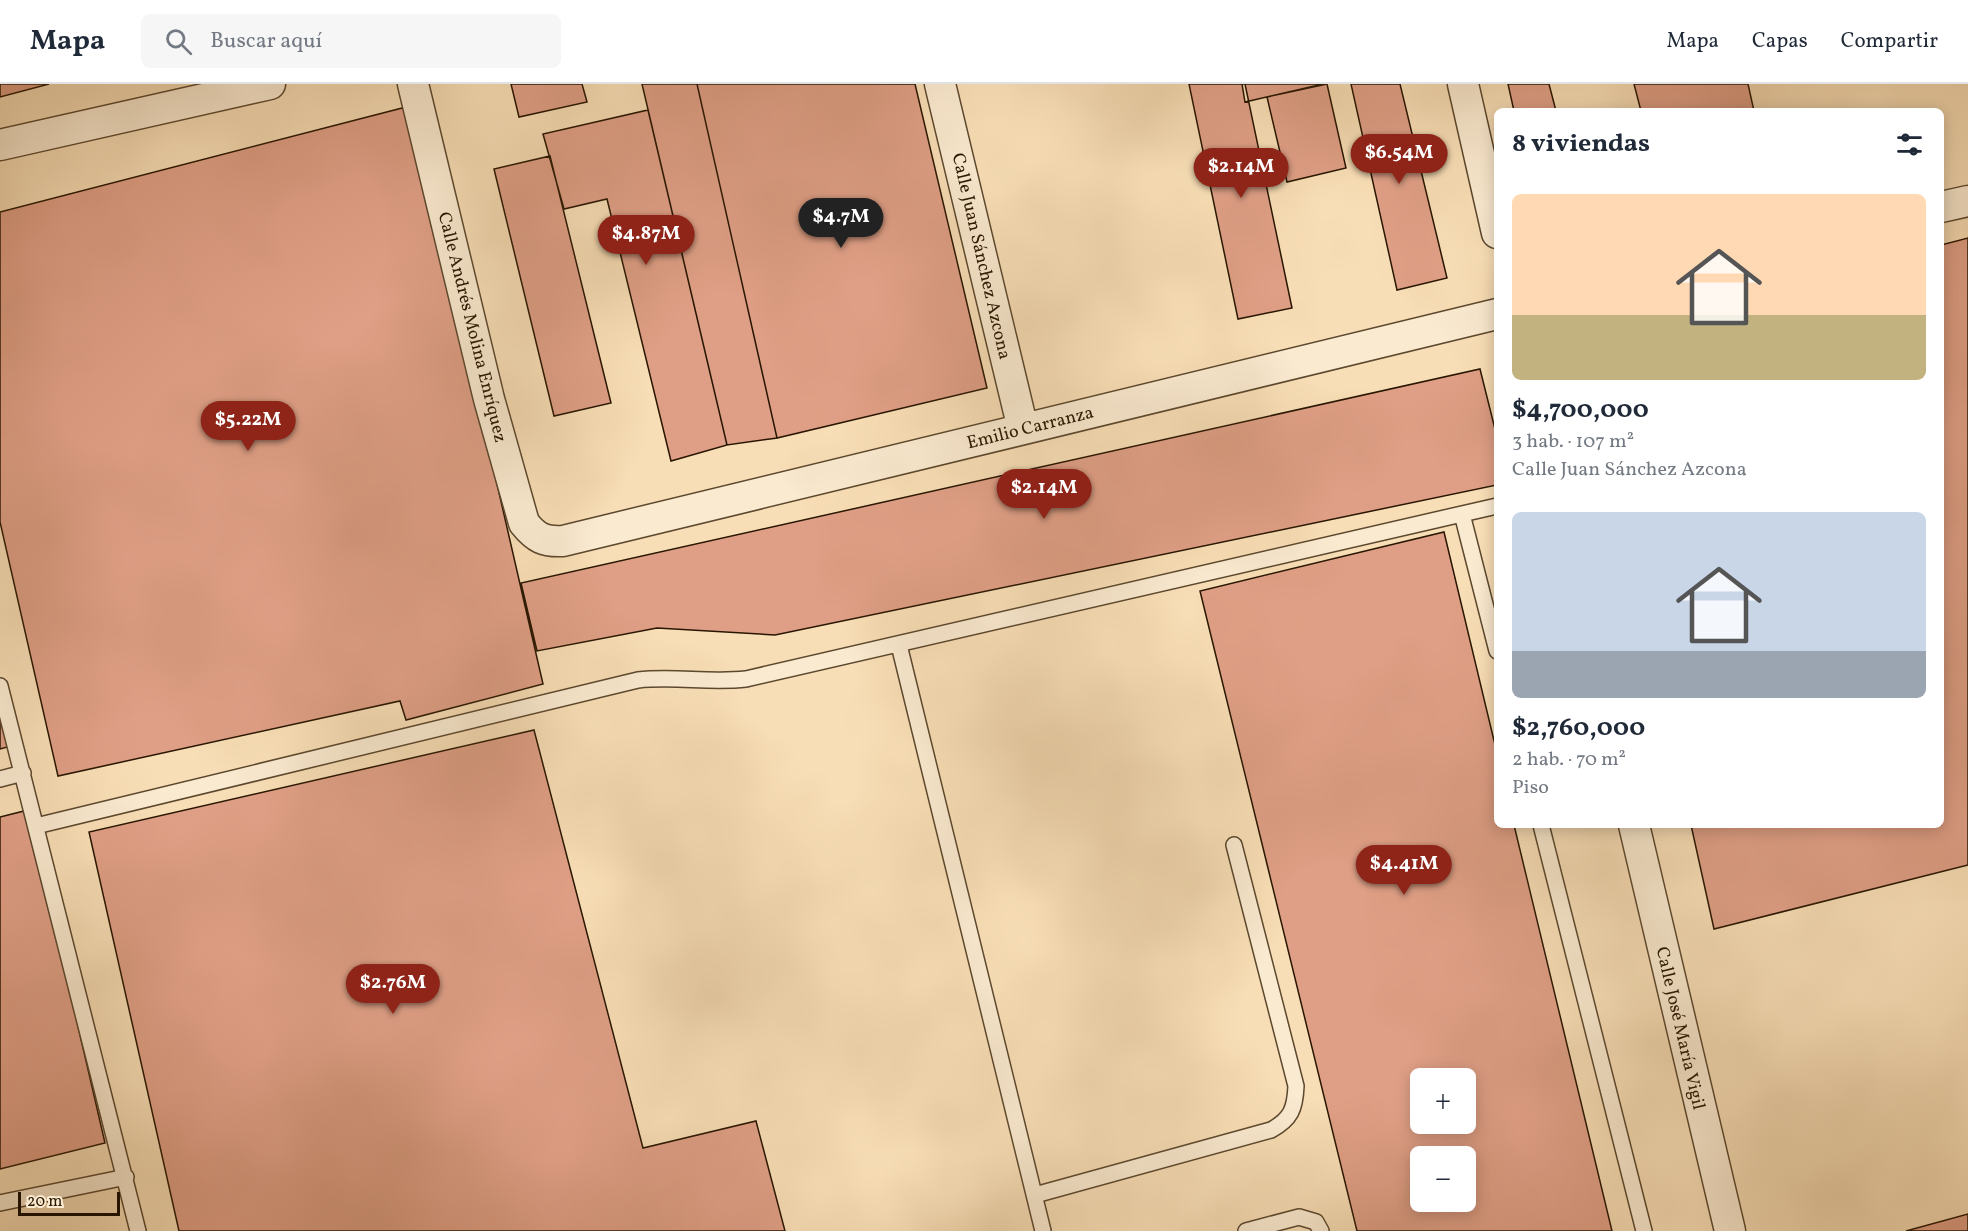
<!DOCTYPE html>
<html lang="es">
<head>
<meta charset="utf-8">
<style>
	:root { --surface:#fff; --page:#f6f6f7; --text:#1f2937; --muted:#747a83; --line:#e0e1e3; --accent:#8f2418 }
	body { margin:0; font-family:Vollkorn,serif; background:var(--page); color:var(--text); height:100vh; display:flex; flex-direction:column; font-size:22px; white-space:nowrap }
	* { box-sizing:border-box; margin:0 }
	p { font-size:20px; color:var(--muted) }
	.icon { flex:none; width:33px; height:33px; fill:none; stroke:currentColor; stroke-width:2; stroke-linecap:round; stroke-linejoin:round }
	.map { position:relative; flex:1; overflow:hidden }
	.panel { position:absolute; left:1494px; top:24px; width:450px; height:720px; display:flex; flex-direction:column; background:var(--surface); border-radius:9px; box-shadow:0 3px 15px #0003 }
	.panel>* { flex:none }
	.controls { position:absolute; left:1410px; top:984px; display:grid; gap:12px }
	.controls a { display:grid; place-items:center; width:66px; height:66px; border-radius:9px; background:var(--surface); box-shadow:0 3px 15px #0003; font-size:30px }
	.scale { position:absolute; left:18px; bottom:15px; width:102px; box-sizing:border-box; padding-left:6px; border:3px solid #281600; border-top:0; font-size:16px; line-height:21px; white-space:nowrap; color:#281600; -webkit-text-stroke:4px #faead0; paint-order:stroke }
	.price { position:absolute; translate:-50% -51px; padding:0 14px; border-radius:21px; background:var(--accent); color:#fff; font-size:20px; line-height:39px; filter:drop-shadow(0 2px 3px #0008) }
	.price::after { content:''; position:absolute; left:50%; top:36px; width:18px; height:14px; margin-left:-9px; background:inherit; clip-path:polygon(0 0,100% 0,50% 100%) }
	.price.on { background:#222; color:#fff }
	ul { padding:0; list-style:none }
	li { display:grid; align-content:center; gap:12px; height:318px; padding:0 18px }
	li span { display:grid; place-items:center; height:186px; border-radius:9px; color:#555 }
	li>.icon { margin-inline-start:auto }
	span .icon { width:108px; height:108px; fill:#fffc; stroke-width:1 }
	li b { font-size:26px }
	h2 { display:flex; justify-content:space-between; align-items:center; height:72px; padding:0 18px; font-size:26px }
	header { display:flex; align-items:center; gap:36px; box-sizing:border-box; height:84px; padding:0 30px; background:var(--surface); border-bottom:2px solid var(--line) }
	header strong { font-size:28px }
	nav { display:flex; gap:33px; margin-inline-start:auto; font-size:21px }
	.search { width:420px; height:54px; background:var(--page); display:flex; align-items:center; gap:15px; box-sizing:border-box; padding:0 21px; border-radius:9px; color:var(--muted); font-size:22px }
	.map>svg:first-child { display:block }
	.building { fill:#df9f86; stroke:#281600; stroke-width:1.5; fill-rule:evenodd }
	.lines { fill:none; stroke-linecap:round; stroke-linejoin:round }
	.service-casing { stroke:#5c482e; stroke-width:18 }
	.minor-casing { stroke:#5c482e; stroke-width:33 }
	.service { stroke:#faead0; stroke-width:15 }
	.minor { stroke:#faead0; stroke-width:30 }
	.labels { text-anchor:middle; stroke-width:4.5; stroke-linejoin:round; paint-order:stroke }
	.street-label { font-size:18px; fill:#281600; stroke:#faead0 }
</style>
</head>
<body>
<header>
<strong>Mapa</strong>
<div class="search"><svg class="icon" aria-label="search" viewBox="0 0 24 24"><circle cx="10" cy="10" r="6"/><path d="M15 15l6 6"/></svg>Buscar aquí</div>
<nav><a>Mapa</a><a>Capas</a><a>Compartir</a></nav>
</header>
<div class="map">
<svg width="1968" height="1147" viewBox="0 0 1968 1147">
	<rect width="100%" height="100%" fill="#f8deb6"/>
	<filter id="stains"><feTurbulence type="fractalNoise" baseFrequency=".00333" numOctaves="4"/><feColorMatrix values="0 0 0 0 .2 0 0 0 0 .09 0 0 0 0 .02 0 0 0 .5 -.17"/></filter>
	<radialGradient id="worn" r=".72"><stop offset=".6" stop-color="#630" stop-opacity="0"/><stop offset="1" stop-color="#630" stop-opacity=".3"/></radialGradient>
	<!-- building -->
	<path class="building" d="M0 0H49L0 13Z
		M511 0H582L587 18 519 33Z
		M642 0H697L777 354 727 361Z
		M697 0H915L987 304 777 354Z
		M1189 0H1245L1292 224 1238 235Z
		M1242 0H1323L1245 18Z
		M1327 0 1346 84 1287 98 1267 13Z
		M1351 0H1400L1447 194 1397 206Z
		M1508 0H1549L1556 27H1514Z
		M1634 0H1748L1754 27H1641Z
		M410 22 543 600 406 636 400 617 58 692 0 438V128Z
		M648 26 727 361 671 377 607 115 564 125 543 50Z
		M550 72 611 319 554 332 494 85Z
		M1968 154V781L1714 845 1691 741H1941V161Z
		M1480 285 1497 353V401L775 551 657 544 537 567 521 499Z
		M1444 448 1497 669V741H1514L1612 1147H1357L1200 507ZM1420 994H1466V1040H1420ZM1420 1072H1466V1118H1420Z
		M0 615 11 662 0 665Z
		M534 646 643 1064 756 1037 785 1147H179L89 748Z
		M28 726 105 1059 0 1085V733Z
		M1968 1130V1147H1906Z"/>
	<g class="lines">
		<!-- service casing -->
		<g class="service-casing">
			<path id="service" d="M1462 430 1497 422
				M899 561 1043 1147
				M0 602 138 1147
				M0 695 23 689
				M1541 741 1644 1147
				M36 742 638 596C674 592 710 599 746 595L1462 430 1497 567
				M1035 1111 1271 1046C1291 1035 1295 1025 1296 1002L1234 761
				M0 1119 126 1093
				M1246 1147 1299 1133 1316 1138 1321 1147"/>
		</g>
		<!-- minor casing -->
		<g class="minor-casing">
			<path id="minor" d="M413 0 489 315 524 439C536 454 544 458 563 457L1497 230
				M940 0 1023 345
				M1463 0 1497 149
				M0 61 270 0
				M1941 123 1968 117
				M1634 741 1730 1147"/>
		</g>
		<!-- service -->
		<use href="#service" class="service"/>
		<!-- minor -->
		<use href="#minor" class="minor"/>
	</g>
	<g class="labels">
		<!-- street labels -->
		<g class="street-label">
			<text transform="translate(982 172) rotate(77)" y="6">Calle Juan Sánchez Azcona</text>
			<text transform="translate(473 243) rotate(76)" y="6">Calle Andrés Molina Enríquez</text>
			<text transform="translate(1030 343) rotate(-14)" y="6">Emilio Carranza</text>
			<text transform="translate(1681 944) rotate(77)" y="6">Calle José María Vigil</text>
		</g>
	</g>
	<rect width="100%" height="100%" filter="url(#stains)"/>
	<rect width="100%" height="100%" fill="url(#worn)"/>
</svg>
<div class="controls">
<a>+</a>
<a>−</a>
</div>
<div class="scale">20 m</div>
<b class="price" style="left:1399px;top:101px">$6.54M</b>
<b class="price" style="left:1241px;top:115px">$2.14M</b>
<b class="price on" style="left:841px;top:165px">$4.7M</b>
<b class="price" style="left:646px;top:182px">$4.87M</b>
<b class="price" style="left:248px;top:368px">$5.22M</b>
<b class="price" style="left:1044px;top:436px">$2.14M</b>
<b class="price" style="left:1404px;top:812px">$4.41M</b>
<b class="price" style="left:393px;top:931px">$2.76M</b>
<section class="panel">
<h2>8 viviendas<svg class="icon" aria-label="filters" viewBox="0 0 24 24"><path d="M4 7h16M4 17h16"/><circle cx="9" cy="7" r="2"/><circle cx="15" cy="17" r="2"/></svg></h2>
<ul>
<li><span style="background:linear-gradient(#ffd9b3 65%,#c2b280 0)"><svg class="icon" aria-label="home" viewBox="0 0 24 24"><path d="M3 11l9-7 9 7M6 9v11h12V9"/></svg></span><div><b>$4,700,000</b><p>3 hab. · 107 m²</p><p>Calle Juan Sánchez Azcona</p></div></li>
<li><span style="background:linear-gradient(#c9d6e8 75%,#9aa5b1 0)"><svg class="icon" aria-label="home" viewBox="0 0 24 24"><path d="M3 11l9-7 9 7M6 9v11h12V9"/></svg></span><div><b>$2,760,000</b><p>2 hab. · 70 m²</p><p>Piso</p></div></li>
</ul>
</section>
</div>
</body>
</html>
